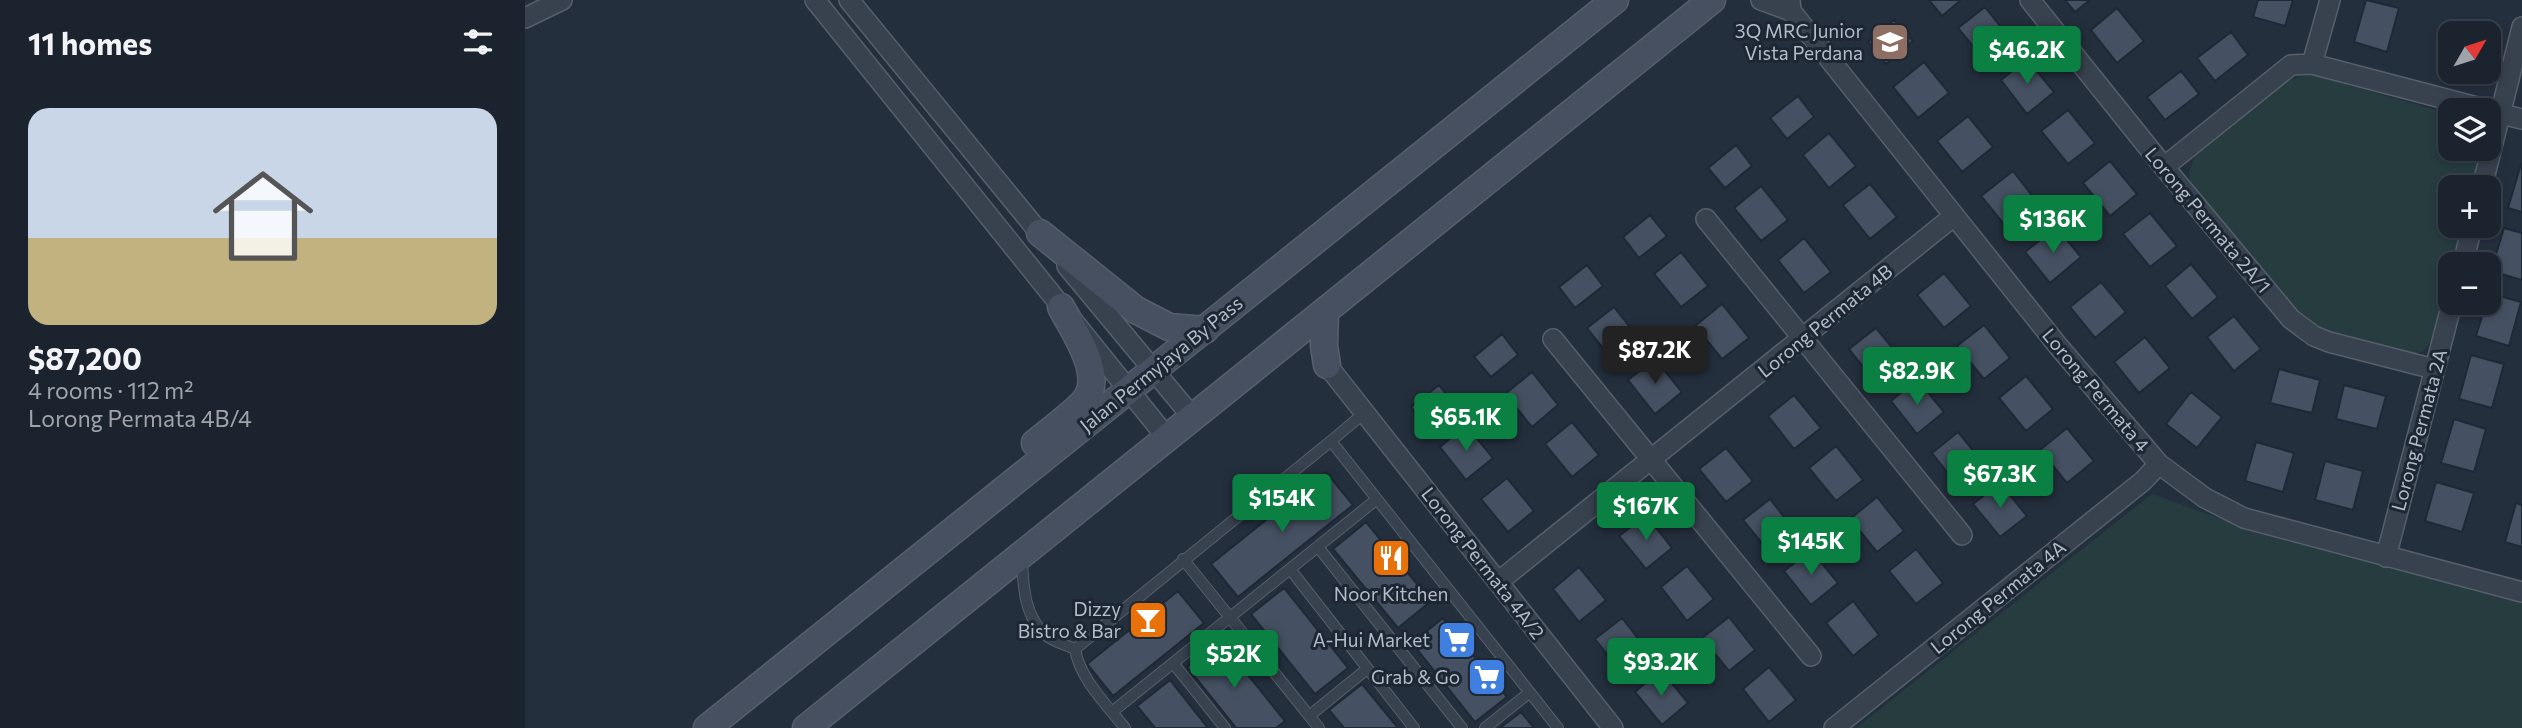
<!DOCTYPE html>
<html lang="en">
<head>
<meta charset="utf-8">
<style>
	:root { --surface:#1b232e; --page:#282f3a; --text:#f1f3f6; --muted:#a0a4aa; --line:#39404a; --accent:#0b8043 }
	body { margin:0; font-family:Commissioner,sans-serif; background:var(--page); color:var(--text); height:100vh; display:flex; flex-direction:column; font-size:26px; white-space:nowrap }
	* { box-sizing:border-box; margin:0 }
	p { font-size:23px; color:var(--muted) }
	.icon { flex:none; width:38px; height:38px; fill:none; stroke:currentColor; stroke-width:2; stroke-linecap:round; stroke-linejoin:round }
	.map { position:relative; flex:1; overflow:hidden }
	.side { display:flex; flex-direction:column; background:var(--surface); width:525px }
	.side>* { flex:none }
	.needle { width:46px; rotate:51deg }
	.fabs { position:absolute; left:1913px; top:21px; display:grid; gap:14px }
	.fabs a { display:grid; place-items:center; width:63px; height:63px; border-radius:14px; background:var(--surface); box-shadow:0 4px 10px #0003,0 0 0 2px var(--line); font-size:35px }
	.price { position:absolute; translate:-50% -60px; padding:0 16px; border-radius:7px; background:var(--accent); color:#fff; font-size:23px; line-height:46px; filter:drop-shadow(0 2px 4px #0008) }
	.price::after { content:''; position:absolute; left:50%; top:42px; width:21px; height:16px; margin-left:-10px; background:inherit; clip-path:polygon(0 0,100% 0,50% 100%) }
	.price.active { background:#222; color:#fff }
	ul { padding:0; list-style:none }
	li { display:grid; align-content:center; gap:14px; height:371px; padding:0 28px }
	li span { display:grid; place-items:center; height:217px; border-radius:21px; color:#555 }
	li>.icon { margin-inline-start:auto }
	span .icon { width:126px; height:126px; fill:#fffc; stroke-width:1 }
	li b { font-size:30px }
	h2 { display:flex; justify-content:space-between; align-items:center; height:84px; padding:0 28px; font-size:30px }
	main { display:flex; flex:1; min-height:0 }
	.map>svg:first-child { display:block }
	.green { fill:#263c3f }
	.building { fill:#455162; stroke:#1f2835; stroke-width:2 }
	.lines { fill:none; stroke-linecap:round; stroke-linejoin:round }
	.lane-casing { stroke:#565f6c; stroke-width:12 }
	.street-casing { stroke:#565f6c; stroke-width:22 }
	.secondary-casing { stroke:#565f6c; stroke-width:29 }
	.lane { stroke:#38414e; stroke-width:10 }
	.street { stroke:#38414e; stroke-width:19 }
	.secondary { stroke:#465061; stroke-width:26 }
	.labels { text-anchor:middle; stroke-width:6; stroke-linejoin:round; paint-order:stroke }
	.poi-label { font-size:19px; fill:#b4bcc9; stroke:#1d2633; text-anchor:end }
	.street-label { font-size:19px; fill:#b4bcc9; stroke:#1d2633 }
</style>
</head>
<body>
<main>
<section class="side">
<h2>11 homes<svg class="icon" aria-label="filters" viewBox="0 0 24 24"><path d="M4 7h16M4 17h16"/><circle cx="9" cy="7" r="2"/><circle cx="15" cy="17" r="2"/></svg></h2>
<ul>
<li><span style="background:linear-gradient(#c9d6e8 60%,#c2b280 0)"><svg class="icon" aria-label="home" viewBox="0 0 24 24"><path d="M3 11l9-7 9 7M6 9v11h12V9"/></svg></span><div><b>$87,200</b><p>4 rooms · 112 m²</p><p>Lorong Permata 4B/4</p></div></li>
</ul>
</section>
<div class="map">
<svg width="1997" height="728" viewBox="0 0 1997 728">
	<rect width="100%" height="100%" fill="#242f3e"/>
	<!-- green -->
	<path class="green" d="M1784 74 1925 114V149H1958L1950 187H1925V226H1940L1930 264H1925V283L1911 337 1898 351 1881 357 1797 332 1760 304 1667 193 1664 174 1670 154 1761 81Z
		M1627 494 1727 530 1997 603V728H1331Z"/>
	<!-- building -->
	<path class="building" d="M1404 0H1436L1417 16Z
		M1540 0H1565L1550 12Z
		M1733 0H1768L1760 26 1728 17Z
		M1841 0 1874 8 1862 52 1829 42Z
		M1460 7 1486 40 1460 61 1433 28Z
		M1592 8 1619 41 1592 63 1566 30Z
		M1369 20 1388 41 1361 64 1343 42Z
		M1930 20 1963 30 1962 33H1927Z
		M1706 32 1723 55 1690 81 1672 58Z
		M1502 59 1529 92 1502 114 1476 80Z
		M1399 62 1424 93 1393 118 1368 87Z
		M1656 71 1674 94 1640 120 1622 97Z
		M1273 96 1289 117 1262 139 1245 118Z
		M1543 110 1570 143 1543 164 1516 131Z
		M1443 116 1468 147 1437 172 1412 141Z
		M1304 133 1331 166 1304 188 1278 155Z
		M1211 145 1227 166 1200 188 1183 168Z
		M1585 161 1612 194 1585 216 1558 183Z
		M1996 164 1997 165V212L1983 208Z
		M1488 171 1512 202 1481 227 1456 196Z
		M1345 184 1372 217 1345 239 1318 205Z
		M1236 186 1263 220 1236 241 1209 208Z
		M1625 213 1652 246 1625 267 1598 234Z
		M1125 215 1142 236 1114 258 1098 237Z
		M1531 227 1556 257 1525 283 1500 252Z
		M1979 228 1997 233V280L1966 271Z
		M1279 238 1306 272 1279 293 1253 260Z
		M1156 252 1183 286 1156 307 1129 274Z
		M1666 264 1693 297 1667 319 1640 286Z
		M1062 265 1078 286 1050 308 1034 287Z
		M1419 273 1446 306 1419 328 1392 295Z
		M1576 282 1601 312 1570 338 1545 307Z
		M1964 293 1996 302 1984 346 1951 336 1961 303H1964Z
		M1197 304 1224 338 1197 359 1170 326Z
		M1089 307 1115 340 1089 362 1062 328Z
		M1709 316 1736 349 1709 371 1682 337Z
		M1459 325 1485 358 1459 379 1432 346Z
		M1351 328 1378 361 1351 383 1324 349Z
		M977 334 993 355 966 377 949 357Z
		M1620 337 1645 368 1614 393 1589 362Z
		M1946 355 1979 364 1967 408 1934 399Z
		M1130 359 1157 392 1130 414 1103 380Z
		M1754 369 1795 380 1787 413 1745 403Z
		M1007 372 1033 405 1007 427 980 394Z
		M1501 376 1528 409 1501 431 1474 398Z
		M1392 379 1419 412 1392 434 1366 401Z
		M914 385 930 406 902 428 886 407Z
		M1819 385 1861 396 1852 429 1811 419Z
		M1666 392 1697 417 1672 448 1641 424Z
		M1269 395 1296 428 1269 449 1243 416Z
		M1929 419 1961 429 1949 472 1916 463Z
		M1047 422 1074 455 1047 477 1020 444Z
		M941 425 968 458 941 480 915 447Z
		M1542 428 1569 461 1542 483 1515 450Z
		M1433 432 1460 465 1433 486 1407 453Z
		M1731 442 1769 453 1758 492 1720 481Z
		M1311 446 1338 480 1311 501 1284 468Z
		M1201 448 1228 481 1201 502 1174 469Z
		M1800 461 1838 471 1828 510 1790 500Z
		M801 472 828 505 713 597 686 564Z
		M982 478 1009 511 983 532 956 499Z
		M1911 482 1949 493 1937 532 1900 521Z
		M1475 483 1502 516 1475 537 1448 504Z
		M1352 497 1379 531 1352 552 1325 519Z
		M1245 499 1271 532 1245 553 1218 520Z
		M1991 503 1997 505V547L1980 542Z
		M1121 515 1147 548 1121 569 1094 536Z
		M841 522 906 601 873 628 808 549Z
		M1391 549 1418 583 1391 604 1364 571Z
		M1286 550 1313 583 1286 605 1259 571Z
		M1162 566 1189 599 1162 621 1136 587Z
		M1054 567 1081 600 1054 622 1028 589Z
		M759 588 823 668 790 694 726 614Z
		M653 591 679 623 588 696 562 664Z
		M1328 601 1354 635 1328 656 1301 623Z
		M1204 617 1230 650 1204 671 1177 638Z
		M918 618 982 697 950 722 887 643Z
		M1097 618 1123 651 1097 673 1070 639Z
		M695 640 760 721 751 728H711L662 667Z
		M1244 667 1271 700 1244 722 1218 689Z
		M1136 670 1163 703 1137 725 1110 692Z
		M645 680 683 728H630L612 706Z
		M837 684 873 728H819L804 710Z
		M996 712 1009 728H975Z"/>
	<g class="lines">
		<!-- lane casing -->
		<g class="lane-casing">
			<path id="lane" d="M806 441 839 413
				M793 547 937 728
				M497 558C498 586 499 618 523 637 530 642 542 645 550 649
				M658 559 794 728
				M765 569 889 728
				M648 663 700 728
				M587 712 852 499
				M784 716 842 669
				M600 728C581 704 555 679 550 649L806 441 1033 728
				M960 728 1004 693"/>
		</g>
		<!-- street casing -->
		<g class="street-casing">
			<path id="street" d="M290 0 643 439
				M324 0 523 243
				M1236 0 1266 11
				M1265 0 1266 11 1534 347 1634 464 1680 498 1719 518 1997 592
				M1505 0 1639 167 1766 319 1789 336 1804 342 1909 369
				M0 18 37 0
				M1787 64 1805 0
				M1964 111 1997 119
				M1639 167 1766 65 1787 64 1963 110
				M1957 187 1997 27
				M1181 219 1437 535
				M1938 264 1947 226
				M542 266 669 419
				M1028 339 1286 656
				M802 365 1088 728
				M1861 557 1927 303
				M973 582 1429 216
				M1309 728 1618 481 1634 464"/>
		</g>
		<!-- secondary casing -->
		<g class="secondary-casing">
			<path id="secondary" d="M515 233 611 310 644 327 680 330
				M800 311 799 346 802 365
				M510 443C522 433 553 410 561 399 579 373 548 330 536 307
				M182 728 1090 0
				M281 728 1187 0"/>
		</g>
		<!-- lane -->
		<use href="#lane" class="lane"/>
		<!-- street -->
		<use href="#street" class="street"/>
		<!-- secondary -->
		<use href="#secondary" class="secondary"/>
	</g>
	<!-- icons -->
	<defs>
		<g id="school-square" transform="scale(2.0125)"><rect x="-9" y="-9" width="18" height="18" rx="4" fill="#8d6e63" stroke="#1d2633"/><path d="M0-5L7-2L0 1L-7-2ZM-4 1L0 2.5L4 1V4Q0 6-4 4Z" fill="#fff"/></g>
		<g id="restaurant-square" transform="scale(2.0125)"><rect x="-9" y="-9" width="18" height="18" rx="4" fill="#e8710a" stroke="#1d2633"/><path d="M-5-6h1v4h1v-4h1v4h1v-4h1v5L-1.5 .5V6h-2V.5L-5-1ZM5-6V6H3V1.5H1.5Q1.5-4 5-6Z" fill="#fff"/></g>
		<g id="bar-square" transform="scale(2.0125)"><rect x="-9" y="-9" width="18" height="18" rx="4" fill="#e8710a" stroke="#1d2633"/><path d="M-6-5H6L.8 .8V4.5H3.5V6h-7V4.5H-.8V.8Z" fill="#fff"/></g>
		<g id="supermarket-square" transform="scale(2.0125)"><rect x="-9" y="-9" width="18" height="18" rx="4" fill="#3f7fe0" stroke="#1d2633"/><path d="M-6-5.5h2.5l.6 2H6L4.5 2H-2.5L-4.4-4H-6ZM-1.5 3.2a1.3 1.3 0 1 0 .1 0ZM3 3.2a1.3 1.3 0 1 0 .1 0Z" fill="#fff"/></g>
	</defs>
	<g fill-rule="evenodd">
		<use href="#school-square" x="1365" y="42"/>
		<use href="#restaurant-square" x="866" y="558"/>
		<use href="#bar-square" x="623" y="620"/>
		<use href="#supermarket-square" x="932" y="640"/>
		<use href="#supermarket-square" x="962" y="677"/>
	</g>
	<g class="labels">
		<!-- poi labels -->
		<g class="poi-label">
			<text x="1338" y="38">3Q MRC Junior<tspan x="1338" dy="22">Vista Perdana</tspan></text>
			<text x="866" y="601" text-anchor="middle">Noor Kitchen</text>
			<text x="596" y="616">Dizzy<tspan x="596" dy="22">Bistro &amp; Bar</tspan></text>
			<text x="905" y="647">A-Hui Market</text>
			<text x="935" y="684">Grab &amp; Go</text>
		</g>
		<!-- street labels -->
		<g class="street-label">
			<text transform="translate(1683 220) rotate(50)" y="7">Lorong Permata 2A/1</text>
			<text transform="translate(1300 321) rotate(-39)" y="7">Lorong Permata 4B</text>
			<text transform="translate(636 364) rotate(-39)" y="7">Jalan Permyjaya By Pass</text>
			<text transform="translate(1571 390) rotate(50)" y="7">Lorong Permata 4</text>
			<text transform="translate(1894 430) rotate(-75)" y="7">Lorong Permata 2A</text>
			<text transform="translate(958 563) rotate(52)" y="7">Lorong Permata 4A/2</text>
			<text transform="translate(1473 597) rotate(-39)" y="7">Lorong Permata 4A</text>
		</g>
	</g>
</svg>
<div class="fabs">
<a><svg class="needle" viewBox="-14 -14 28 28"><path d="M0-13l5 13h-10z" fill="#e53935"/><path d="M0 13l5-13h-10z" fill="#a0a4aa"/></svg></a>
<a><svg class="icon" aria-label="layers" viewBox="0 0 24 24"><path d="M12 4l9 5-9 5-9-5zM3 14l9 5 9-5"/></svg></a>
<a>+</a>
<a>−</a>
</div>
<b class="price" style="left:1502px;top:86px">$46.2K</b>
<b class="price" style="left:1528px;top:255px">$136K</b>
<b class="price active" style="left:1130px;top:386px">$87.2K</b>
<b class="price" style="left:1392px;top:407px">$82.9K</b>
<b class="price" style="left:941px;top:453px">$65.1K</b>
<b class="price" style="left:1475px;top:510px">$67.3K</b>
<b class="price" style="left:757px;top:534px">$154K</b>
<b class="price" style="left:1121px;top:542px">$167K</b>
<b class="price" style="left:1286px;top:577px">$145K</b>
<b class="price" style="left:709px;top:690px">$52K</b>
<b class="price" style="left:1136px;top:698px">$93.2K</b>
</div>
</main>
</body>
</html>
